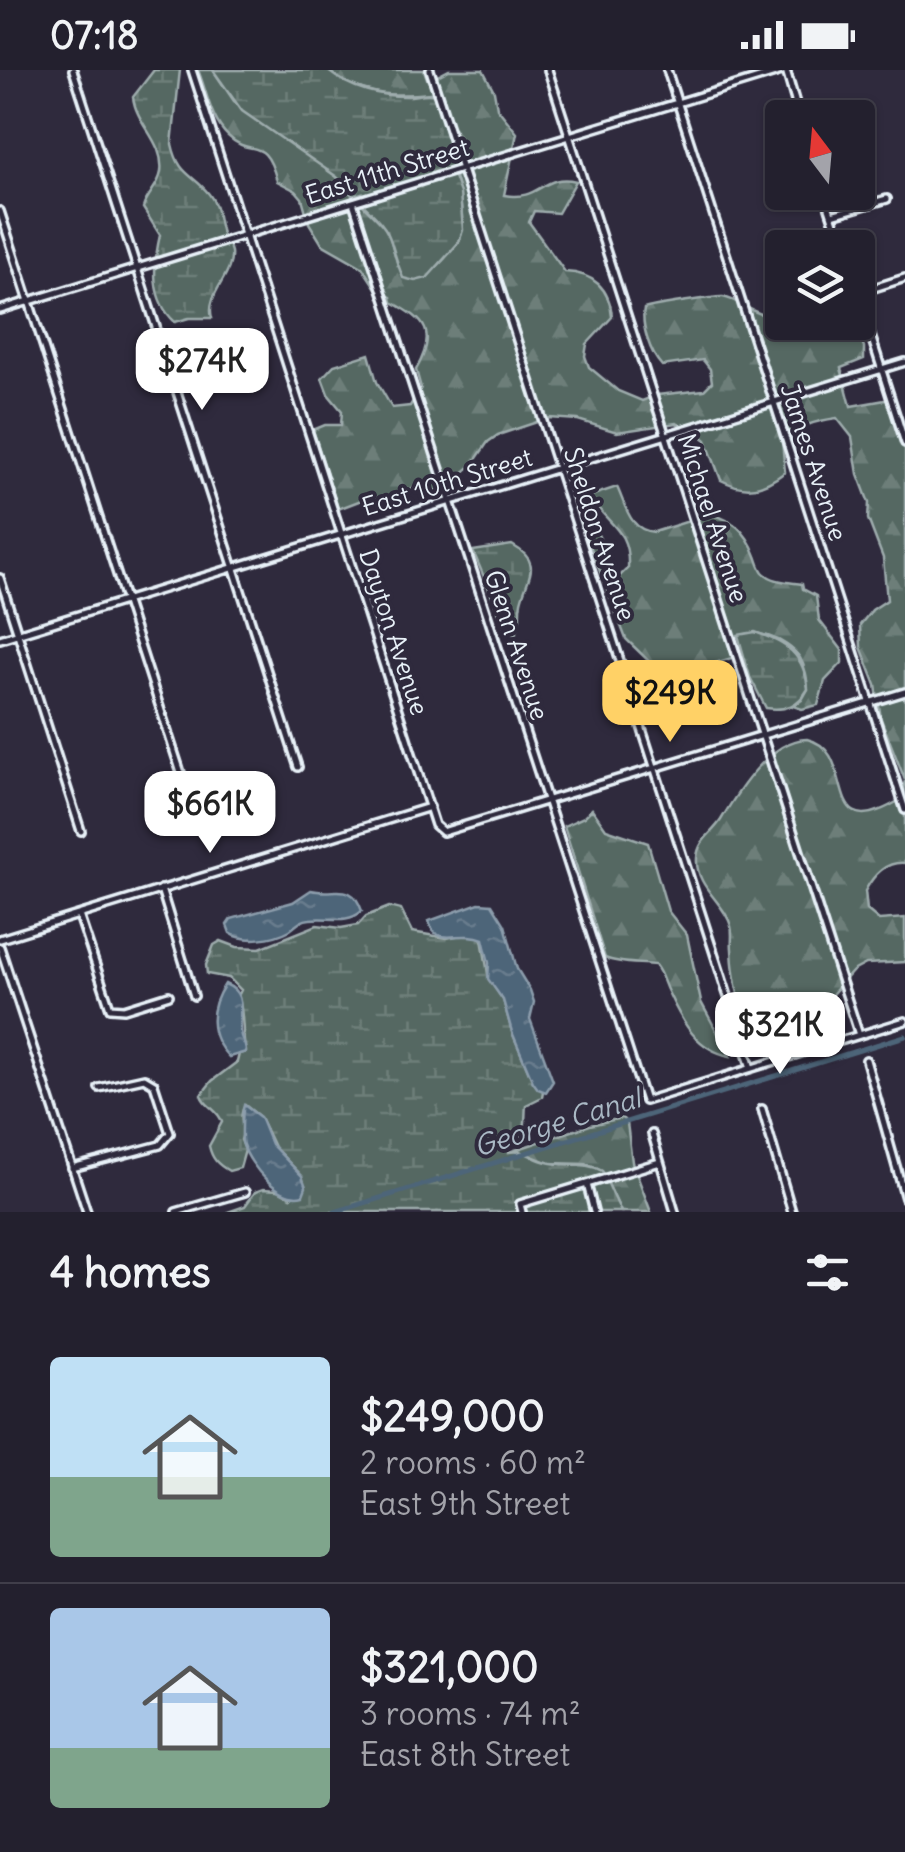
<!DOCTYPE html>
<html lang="en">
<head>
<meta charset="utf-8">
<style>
	:root { --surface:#23202e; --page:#2f2d3a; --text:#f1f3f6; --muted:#a3a3aa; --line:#403e4a; --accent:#ffd166 }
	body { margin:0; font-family:Delius,sans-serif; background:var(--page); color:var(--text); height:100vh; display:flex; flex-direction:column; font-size:38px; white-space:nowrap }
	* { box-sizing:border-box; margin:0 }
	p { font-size:32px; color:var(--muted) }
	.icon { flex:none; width:55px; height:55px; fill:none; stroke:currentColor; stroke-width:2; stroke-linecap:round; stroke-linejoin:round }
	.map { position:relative; height:1142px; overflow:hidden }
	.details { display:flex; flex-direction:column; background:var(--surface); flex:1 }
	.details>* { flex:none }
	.needle { width:65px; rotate:344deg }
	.tools { position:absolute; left:765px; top:30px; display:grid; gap:20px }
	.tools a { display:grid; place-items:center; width:110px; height:110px; border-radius:10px; background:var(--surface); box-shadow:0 2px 8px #0004,0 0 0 2px var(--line); font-size:50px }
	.price { position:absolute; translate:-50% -85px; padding:0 22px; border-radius:20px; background:#fff; color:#222; font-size:32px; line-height:65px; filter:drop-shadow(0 2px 5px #0008) }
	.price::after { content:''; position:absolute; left:50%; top:60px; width:30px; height:22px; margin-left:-15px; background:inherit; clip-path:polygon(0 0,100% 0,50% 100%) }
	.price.active { background:var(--accent); color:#111 }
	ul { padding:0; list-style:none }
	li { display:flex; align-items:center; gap:30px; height:250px; padding:0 50px }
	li+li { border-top:2px solid var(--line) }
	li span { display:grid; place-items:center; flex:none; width:280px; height:200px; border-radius:10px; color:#555 }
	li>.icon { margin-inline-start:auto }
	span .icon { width:120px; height:120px; fill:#fffc; stroke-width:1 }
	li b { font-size:42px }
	h2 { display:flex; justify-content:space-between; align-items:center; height:120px; padding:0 50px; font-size:42px }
	.status { display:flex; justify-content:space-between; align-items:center; height:70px; padding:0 50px; background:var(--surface); direction:ltr }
	.status svg { height:28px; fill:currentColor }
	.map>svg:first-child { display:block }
	.forest { fill:url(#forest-firs); stroke:#9eacad; stroke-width:2.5 }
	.wetland { fill:url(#wetland-marsh); stroke:#9eacad; stroke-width:2.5 }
	.water { fill:url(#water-ripples); stroke:#8c9dac; stroke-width:2.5 }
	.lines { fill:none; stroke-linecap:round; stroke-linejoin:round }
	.canal { stroke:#4e6579; stroke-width:5 }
	.minor-casing { stroke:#e8f1f8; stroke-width:12 }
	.minor { stroke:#2f2a3d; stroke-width:5 }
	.labels { text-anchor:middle; stroke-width:8; stroke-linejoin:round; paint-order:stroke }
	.street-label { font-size:25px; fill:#e8f1f8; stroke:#2f2a3d }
	.water-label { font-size:28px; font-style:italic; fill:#aab9c5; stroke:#2f2a3d }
</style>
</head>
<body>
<div class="status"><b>07:18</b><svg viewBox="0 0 49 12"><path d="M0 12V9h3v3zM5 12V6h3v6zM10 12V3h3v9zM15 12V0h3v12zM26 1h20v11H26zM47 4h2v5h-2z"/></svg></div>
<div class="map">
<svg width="905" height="1142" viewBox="0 0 905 1142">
	<defs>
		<pattern id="forest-firs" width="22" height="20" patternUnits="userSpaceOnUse" patternTransform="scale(2.5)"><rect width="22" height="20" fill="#546862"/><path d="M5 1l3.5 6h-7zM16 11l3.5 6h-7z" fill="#6d7e79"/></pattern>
		<pattern id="wetland-marsh" width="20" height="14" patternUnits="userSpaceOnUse" patternTransform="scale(2.5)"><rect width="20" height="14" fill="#546862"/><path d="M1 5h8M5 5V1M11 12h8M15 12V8" fill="none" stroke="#6d7e79"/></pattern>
		<pattern id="water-ripples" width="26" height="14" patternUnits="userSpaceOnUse" patternTransform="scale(2.5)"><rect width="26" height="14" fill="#4e6579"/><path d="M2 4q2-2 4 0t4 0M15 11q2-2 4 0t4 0" fill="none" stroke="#687c8d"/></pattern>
	</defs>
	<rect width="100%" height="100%" fill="#2f2a3d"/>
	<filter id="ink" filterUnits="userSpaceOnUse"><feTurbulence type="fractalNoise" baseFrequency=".01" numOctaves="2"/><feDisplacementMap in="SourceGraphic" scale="20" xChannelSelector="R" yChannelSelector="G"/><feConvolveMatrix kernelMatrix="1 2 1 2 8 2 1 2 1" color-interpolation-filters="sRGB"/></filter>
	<g filter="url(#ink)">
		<!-- forest -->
		<path class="forest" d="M198 0H213L234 31 337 107 353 126 369 121 360 126V132L388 160 398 196 427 207C437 196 451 184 459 171 473 147 439 52 430 23 393 27 357 25 327 0H424L428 11 449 0H483L494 21 497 38 517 63 504 125C540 132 542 103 576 111L558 143 534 141 529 152 565 202C593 203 610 218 612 247L587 274 585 286 589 297 618 321 642 331 657 325 704 320 712 312 710 299 703 290 662 296C650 283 641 256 644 239 651 236 718 226 723 227 744 231 759 252 782 244V252L847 253 859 265 864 277V289L841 298 851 336 891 329 905 371V710L881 649 876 615 861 577 860 555 872 540 887 530 883 488 868 449 869 433 858 404 852 367 837 348C815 351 798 356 782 371L785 402C763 419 746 423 721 410L706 370 693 359 676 353 617 362 578 350 549 348 498 365 488 372 473 394 446 417 430 422 413 418 391 427 364 429 338 439 313 360 325 355H341L342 341 328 324 322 308 334 295 369 284 377 312 392 338 410 336 421 318 416 300C437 262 427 251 392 232L391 227 379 223 362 197 322 174 309 153 302 128 296 121 277 111C264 63 252 89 228 66 210 49 207 21 198 0Z
			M617 417C626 436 629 460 654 462L708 445C733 447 748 464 756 486 758 491 759 497 763 502 772 512 790 512 802 514L803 519 816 526 819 550 842 580V593L825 611 818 635 802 639 793 636 802 630 808 619C807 609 806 598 800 588 788 569 749 554 731 571L735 587 705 596 689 618 661 603 626 569 578 444 586 443C596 458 608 482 608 501L619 507 628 498C630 457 606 455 590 426Z
			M807 669C861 681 817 780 900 730L905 711V793C886 791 874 804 865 821L867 840 879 850 905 848V892L866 894 853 901 826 931 779 944 756 969C740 946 733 907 732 879 731 872 733 863 731 856 725 833 695 817 697 788 698 770 712 764 721 750 738 721 770 670 807 669Z
			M592 739 606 759 648 773 668 841 687 865 701 932 730 986C697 980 682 952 669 924 663 913 663 905 655 895 638 893 619 894 605 888L564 756 584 747Z
			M622 1048 627 1053 632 1092 651 1142H621L602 1101 586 1094 549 1093 517 1080 509 1082 590 1055Z"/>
		<!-- wetland -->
		<path class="wetland" d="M154 0H180L172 74C179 106 192 103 209 124 220 137 217 154 224 169 227 176 230 174 231 182 234 206 205 223 212 248H189L175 252C150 229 153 196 160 165L143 138C147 124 159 116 161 102 165 73 136 54 133 27Z
			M213 0H327C350 19 381 27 411 26 421 25 426 22 435 25L457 94 454 107 460 123 463 160 459 172 427 208 415 211 403 208C386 166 398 166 360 132L362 123 353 126 337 107 242 41Z
			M512 475C544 493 527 506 521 532 518 545 523 552 515 564L505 557 473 481Z
			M755 562C787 573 804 584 808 619 798 636 785 641 766 638L750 607 738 565Z
			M389 837 401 840 412 862 447 868 471 863 482 869 489 909 503 930 512 962 533 1012 543 1021 542 1027 526 1035C524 1051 529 1067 509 1075V1082C524 1079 533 1089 547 1092 566 1097 584 1091 602 1101L621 1142H228L245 1136 255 1122 263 1119 278 1120 291 1127 302 1106 274 1077 260 1047 245 1035C237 1047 246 1057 241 1070L245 1080 240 1098 229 1101C217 1094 212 1089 209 1076L222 1052C218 1039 205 1037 201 1025L212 1011 237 992 239 984 246 982C241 964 244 938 238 926L241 920 229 908 207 904 206 895 214 875 221 871 237 877 260 878 317 855 341 858 358 855 366 846Z"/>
		<!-- water -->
		<path class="water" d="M311 820C335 826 352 810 362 841 346 855 329 846 310 849 300 850 297 855 290 860 274 869 244 873 230 863L227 855 231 849 293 832Z
			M479 833 492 834 505 855 517 899 530 920 534 932 530 949 553 1011 546 1022 538 1019 533 1012 512 962 503 930 488 909 489 893 483 869C460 859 435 879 429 851Z
			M225 914C251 925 235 946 241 966 243 972 246 976 246 982L229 987C208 966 208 939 225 914Z
			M244 1035 260 1047 271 1074 302 1106 306 1117 303 1125C280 1132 250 1096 243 1075 241 1070 242 1042 244 1035Z"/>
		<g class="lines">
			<!-- canal -->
			<path class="canal" d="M335 1142 905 966"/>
			<!-- minor casing -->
			<g class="minor-casing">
				<path id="minor" d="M73 0 298 697
					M192 0 435 755 443 762 905 622
					M430 0 751 998
					M548 0 859 965
					M667 0 905 740
					M786 0 800 48
					M858 53 861 52
					M824 122 842 178
					M353 132 645 1031 905 951
					M0 141 191 734
					M832 145 887 129
					M858 223 905 208
					M858 225 905 373
					M0 240 785 0
					M0 508 81 761
					M0 569 905 292
					M161 819 194 926
					M79 845 110 938 124 939 169 925
					M0 869 430 737
					M0 877 87 1142
					M866 990 905 1128
					M762 1039 792 1142
					M652 1064 675 1142
					M72 1098 160 1075 170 1063 154 1014 144 1008 99 1018
					M587 1114 594 1142
					M176 1142 245 1122
					M522 1142 520 1134 660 1092"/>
			</g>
			<!-- minor -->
			<use href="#minor" class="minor"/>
		</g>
	</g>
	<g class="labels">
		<!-- street labels -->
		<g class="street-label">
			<text transform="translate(387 101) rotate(-17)" y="9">East 11th Street</text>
			<text transform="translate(814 392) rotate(72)" y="9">James Avenue</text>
			<text transform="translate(447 412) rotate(-17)" y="9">East 10th Street</text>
			<text transform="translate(713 448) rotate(72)" y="9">Michael Avenue</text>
			<text transform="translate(600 464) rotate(72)" y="9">Sheldon Avenue</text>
			<text transform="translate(394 562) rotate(72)" y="9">Dayton Avenue</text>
			<text transform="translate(517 575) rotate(72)" y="9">Glenn Avenue</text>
		</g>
		<!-- water labels -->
		<g class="water-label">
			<text transform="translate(557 1052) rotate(-17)" y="10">George Canal</text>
		</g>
	</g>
</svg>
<div class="tools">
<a><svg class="needle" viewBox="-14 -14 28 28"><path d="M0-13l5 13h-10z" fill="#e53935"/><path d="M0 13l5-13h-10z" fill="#a3a3aa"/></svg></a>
<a><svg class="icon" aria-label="layers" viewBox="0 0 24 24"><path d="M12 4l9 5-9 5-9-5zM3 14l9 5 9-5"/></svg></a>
</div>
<b class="price" style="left:202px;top:343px">$274K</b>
<b class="price active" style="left:670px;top:675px">$249K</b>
<b class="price" style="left:210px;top:786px">$661K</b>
<b class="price" style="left:780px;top:1007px">$321K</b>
</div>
<section class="details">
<h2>4 homes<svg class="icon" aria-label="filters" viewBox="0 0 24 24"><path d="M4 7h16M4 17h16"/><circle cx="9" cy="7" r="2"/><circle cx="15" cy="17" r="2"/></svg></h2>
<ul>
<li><span style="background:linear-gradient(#bfe0f5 60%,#7fa58c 0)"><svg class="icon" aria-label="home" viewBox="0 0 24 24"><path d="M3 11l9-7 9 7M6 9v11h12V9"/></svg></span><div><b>$249,000</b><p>2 rooms · 60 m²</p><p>East 9th Street</p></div></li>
<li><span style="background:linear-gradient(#a9c7e8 70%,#7fa58c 0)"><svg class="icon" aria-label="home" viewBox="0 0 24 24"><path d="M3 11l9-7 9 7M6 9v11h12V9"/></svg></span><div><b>$321,000</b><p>3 rooms · 74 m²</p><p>East 8th Street</p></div></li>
</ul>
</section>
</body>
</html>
